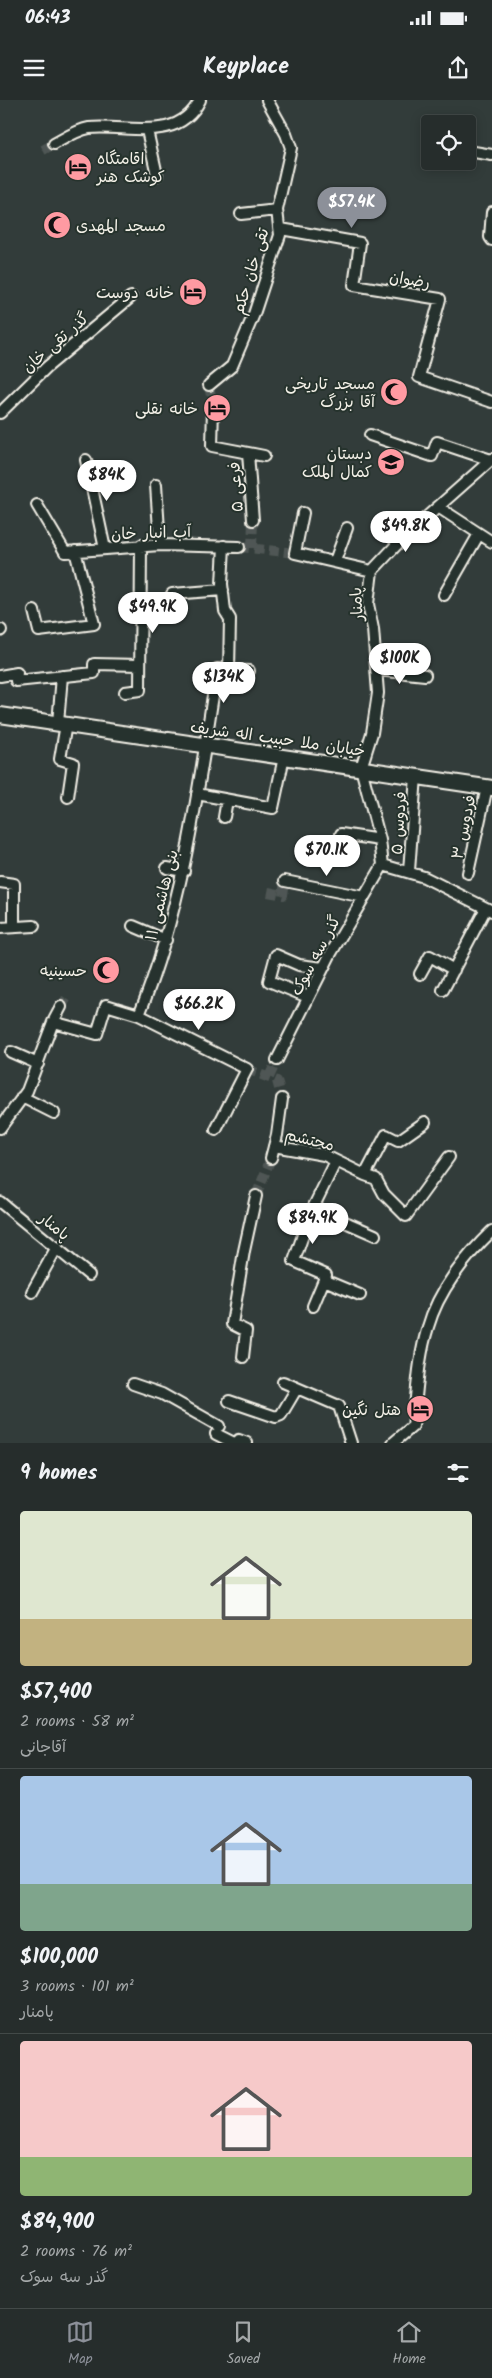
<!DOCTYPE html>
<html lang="en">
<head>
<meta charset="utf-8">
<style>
	:root { --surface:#262d2c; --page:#2e3534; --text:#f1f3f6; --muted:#a4a8a9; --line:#424948; --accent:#8c9099 }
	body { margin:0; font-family:Kalam,"Playpen Sans Arabic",sans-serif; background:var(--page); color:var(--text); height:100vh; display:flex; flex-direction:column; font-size:19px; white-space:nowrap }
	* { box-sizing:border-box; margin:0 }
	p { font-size:16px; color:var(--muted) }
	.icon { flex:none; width:28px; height:28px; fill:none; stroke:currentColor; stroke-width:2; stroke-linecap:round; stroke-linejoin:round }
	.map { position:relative; height:1343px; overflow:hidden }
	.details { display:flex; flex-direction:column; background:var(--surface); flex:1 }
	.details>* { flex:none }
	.controls { position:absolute; left:421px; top:15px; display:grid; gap:10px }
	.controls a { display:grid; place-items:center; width:55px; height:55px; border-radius:5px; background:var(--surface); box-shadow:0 2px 12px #0003,0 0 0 1px var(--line); font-size:25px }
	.price { position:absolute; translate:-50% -42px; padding:0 11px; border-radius:18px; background:#fff; color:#222; font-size:16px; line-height:32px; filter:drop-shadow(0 1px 2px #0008) }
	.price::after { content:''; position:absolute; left:50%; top:30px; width:15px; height:11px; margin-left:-8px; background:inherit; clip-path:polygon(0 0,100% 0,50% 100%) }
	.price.selected { background:var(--accent); color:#fff }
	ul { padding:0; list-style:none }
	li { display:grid; align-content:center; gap:10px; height:265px; padding:0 20px }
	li+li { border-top:1px solid var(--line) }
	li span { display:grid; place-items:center; height:155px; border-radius:5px; color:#555 }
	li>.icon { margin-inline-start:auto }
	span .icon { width:90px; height:90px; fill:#fffc; stroke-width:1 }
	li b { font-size:21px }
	h2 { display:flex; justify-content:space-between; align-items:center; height:60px; padding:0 20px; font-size:21px }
	.status { display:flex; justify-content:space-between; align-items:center; height:35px; padding:0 25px; background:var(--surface); direction:ltr }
	.status svg { height:14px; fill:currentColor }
	header { display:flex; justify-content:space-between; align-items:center; height:65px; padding:0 20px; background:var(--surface); font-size:22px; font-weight:700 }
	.tab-bar { display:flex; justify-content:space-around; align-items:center; height:70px; border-top:1px solid var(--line); background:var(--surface); font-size:14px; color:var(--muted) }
	.tab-bar a { display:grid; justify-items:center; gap:2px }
	.tab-bar .selected { color:var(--accent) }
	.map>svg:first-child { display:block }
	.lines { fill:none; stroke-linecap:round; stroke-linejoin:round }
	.minor-tunnel { stroke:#4f5754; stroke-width:10; stroke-dasharray:10 5; stroke-linecap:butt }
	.minor-casing { stroke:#f4f1e8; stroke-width:14 }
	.secondary-casing { stroke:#f4f1e8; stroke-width:18 }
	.minor { stroke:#26332d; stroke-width:10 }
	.secondary { stroke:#26332d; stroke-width:14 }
	.labels { text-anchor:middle; stroke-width:4; stroke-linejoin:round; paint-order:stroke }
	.poi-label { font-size:16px; fill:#f4f1e8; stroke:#26332d; text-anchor:end }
	.street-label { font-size:16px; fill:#f4f1e8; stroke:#26332d }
</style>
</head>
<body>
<div class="status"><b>06:43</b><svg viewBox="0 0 49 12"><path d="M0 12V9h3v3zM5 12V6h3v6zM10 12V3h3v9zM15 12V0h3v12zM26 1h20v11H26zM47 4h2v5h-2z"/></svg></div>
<header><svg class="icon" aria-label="menu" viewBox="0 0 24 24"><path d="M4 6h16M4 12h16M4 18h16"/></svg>Keyplace<svg class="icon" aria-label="share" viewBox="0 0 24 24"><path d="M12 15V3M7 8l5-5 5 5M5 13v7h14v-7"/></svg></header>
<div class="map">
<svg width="492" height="1343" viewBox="0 0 492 1343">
	<rect width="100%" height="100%" fill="#323c3a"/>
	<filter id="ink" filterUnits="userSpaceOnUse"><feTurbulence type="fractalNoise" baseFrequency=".02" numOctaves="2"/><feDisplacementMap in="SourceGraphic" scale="10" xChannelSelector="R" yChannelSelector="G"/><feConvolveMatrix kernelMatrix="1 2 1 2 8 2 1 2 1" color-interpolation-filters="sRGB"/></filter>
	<g filter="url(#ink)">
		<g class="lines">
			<!-- minor-tunnel -->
			<path class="minor-tunnel" d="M43 50 54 44
				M209 285 213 307
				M239 447 295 453
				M252 448 253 420
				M268 792 283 795 285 781
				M61 907 68 896
				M247 969 277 981 282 999
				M269 977 277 960
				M256 1096 271 1058"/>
			<!-- minor casing -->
			<g class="minor-casing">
				<path id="minor" d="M147 30 157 75
					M54 44C65 38 77 30 89 28 127 24 178 44 200 0
					M468 51 492 55
					M492 112 490 137 492 140
					M241 114 277 110
					M281 129 360 143 354 185 440 199 419 277 492 302
					M209 285 232 266 254 214 280 135 277 110 291 48 286 34 267 0
					M213 307 212 346 264 356
					M0 313 47 267 131 197
					M370 335 432 356 437 342 491 360
					M248 353 253 420
					M86 360 105 449
					M156 385 160 445
					M37 405 65 452 160 445 239 447
					M438 407 492 442
					M303 413 295 453 372 471
					M224 446 222 484 225 511 230 519 229 570
					M335 461 347 428
					M172 494 223 490
					M444 495 479 434
					M34 511 39 531 94 524 75 451
					M0 531 1 530
					M377 570 425 575
					M0 576 17 573 16 581 94 573V564L140 565
					M125 592 140 590 141 445
					M58 623 62 576
					M66 624 60 659 73 663 68 697
					M197 694 273 708 284 657
					M224 717 227 700
					M341 734 380 740
					M383 765 380 740 361 668 372 633 378 593 373 529 368 504 372 471 404 437 492 359
					M383 765 424 777 492 811
					M167 768 184 771
					M409 771 416 676
					M468 773 487 687
					M285 781 364 797
					M0 782 14 784V827
					M133 826 166 840
					M0 828 34 826
					M420 874 430 856 454 870
					M443 890 486 808
					M308 897 269 881 276 855 299 865 323 868
					M139 915 247 969 216 1030
					M53 922 61 907
					M11 952 38 964
					M277 960 330 855 383 765
					M22 997 54 1013
					M0 1028 27 991 53 922 97 934 106 905 139 915C184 804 199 686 217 569L249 571
					M274 1046 324 1055 365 1075 386 1035 398 1041 425 1022
					M271 1058 277 1035 282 999
					M365 1075 376 1079 384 1094 406 1116 449 1057
					M0 1102 89 1175
					M313 1108 375 1135
					M324 1180 360 1195
					M32 1192 57 1147
					M313 1206 326 1175 294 1161 311 1112 336 1061
					M243 1257 246 1231 232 1224 244 1151 256 1096
					M283 1282 339 1306 351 1343
					M133 1284 162 1294 219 1326
					M229 1301 276 1317 281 1315 297 1288
					M216 1334 234 1343
					M237 1343 239 1340 247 1343
					M393 1343 413 1326C417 1293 418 1258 428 1227 438 1191 466 1156 492 1131"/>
			</g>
			<!-- secondary casing -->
			<g class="secondary-casing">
				<path id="secondary" d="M0 615 492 688"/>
			</g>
			<!-- minor -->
			<use href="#minor" class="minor"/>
			<!-- secondary -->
			<use href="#secondary" class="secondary"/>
		</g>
	</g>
	<!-- icons -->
	<defs>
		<g id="hotel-disc" transform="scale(1.4375)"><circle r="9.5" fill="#ff9aa2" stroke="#26332d"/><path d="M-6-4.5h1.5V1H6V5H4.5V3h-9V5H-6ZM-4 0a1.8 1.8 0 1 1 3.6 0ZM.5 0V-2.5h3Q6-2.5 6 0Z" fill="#111"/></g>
		<g id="mosque-disc" transform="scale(1.4375)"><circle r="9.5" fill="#ff9aa2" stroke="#26332d"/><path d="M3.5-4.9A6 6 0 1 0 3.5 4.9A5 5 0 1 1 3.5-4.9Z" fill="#111"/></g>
		<g id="school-disc" transform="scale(1.4375)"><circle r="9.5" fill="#ff9aa2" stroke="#26332d"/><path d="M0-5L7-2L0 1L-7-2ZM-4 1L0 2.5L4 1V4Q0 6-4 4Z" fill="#111"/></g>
	</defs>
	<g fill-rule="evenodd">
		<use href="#hotel-disc" x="78" y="67"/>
		<use href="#mosque-disc" x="57" y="125"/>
		<use href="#hotel-disc" x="193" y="192"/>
		<use href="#mosque-disc" x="394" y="292"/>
		<use href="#hotel-disc" x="217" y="308"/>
		<use href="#school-disc" x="391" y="362"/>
		<use href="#mosque-disc" x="106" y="870"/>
		<use href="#hotel-disc" x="420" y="1309"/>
	</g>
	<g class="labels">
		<!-- poi labels -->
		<g class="poi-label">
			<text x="97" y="64" text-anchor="start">اقامتگاه<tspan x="97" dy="18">کوشک هنر</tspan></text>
			<text x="76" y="131" text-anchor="start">مسجد المهدی</text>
			<text x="174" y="198">خانه دوست</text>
			<text x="375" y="289">مسجد تاریخی<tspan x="375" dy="18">آقا بزرگ</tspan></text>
			<text x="198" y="314">خانه نقلی</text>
			<text x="372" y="359">دبستان<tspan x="372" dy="18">کمال الملک</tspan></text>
			<text x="87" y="876">حسینیه</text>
			<text x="401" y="1315">هتل نگین</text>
		</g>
		<!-- street labels -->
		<g class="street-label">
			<text transform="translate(250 171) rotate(-73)" y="6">تقی خان حکم</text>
			<text transform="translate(410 179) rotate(9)" y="6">رضوان</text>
			<text transform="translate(55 242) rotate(-41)" y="6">گذر تقی خان</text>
			<text transform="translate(235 387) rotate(-94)" y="6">فرعی ۵</text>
			<text transform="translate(151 432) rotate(-2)" y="6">آب انبار خان</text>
			<text transform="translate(356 504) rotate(-93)" y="6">پامنار</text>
			<text transform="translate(278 638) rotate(8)" y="6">خیابان ملا حبیب اله شریف</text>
			<text transform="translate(398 723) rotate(-86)" y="6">فردوس ۵</text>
			<text transform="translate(463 727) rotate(-78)" y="6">فردوس ۳</text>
			<text transform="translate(161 795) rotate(-76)" y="6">بنی هاشمی ۱۱</text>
			<text transform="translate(315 855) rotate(-62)" y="6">گذر سه سوک</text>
			<text transform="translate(310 1039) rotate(14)" y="6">محتشم</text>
			<text transform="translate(55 1126) rotate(39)" y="6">پامنار</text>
		</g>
	</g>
</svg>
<div class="controls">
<a><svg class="icon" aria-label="locate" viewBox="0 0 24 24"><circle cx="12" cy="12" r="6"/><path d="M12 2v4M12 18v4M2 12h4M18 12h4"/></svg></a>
</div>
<b class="price selected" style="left:352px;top:129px">$57.4K</b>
<b class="price" style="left:107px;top:402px">$84K</b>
<b class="price" style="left:406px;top:453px">$49.8K</b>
<b class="price" style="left:153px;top:534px">$49.9K</b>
<b class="price" style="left:400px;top:585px">$100K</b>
<b class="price" style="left:224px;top:604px">$134K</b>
<b class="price" style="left:327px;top:777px">$70.1K</b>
<b class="price" style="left:199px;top:931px">$66.2K</b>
<b class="price" style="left:313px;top:1145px">$84.9K</b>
</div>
<section class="details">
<h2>9 homes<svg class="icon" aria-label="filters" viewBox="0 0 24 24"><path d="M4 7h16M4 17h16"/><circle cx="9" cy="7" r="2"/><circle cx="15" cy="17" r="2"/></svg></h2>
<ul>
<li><span style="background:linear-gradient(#dfe7d0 70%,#c2b280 0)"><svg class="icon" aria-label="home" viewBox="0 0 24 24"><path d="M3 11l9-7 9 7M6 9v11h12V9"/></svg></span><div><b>$57,400</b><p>2 rooms · 58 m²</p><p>آقاجانی</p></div></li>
<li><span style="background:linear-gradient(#a9c7e8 70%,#7fa58c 0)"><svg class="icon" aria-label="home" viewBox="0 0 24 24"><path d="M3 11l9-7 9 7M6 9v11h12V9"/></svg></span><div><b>$100,000</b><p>3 rooms · 101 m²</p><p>پامنار</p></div></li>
<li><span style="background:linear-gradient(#f6c9c9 75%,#8fb573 0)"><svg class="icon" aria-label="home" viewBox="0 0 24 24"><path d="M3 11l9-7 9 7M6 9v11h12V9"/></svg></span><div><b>$84,900</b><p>2 rooms · 76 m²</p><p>گذر سه سوک</p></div></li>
</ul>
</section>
<nav class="tab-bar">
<a class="selected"><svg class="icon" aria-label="map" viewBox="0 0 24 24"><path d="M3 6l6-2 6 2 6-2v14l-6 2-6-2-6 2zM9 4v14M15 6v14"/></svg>Map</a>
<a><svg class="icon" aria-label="saved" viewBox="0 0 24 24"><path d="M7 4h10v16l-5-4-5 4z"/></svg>Saved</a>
<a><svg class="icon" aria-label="home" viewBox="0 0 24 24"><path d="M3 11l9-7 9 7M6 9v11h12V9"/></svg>Home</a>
</nav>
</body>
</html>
